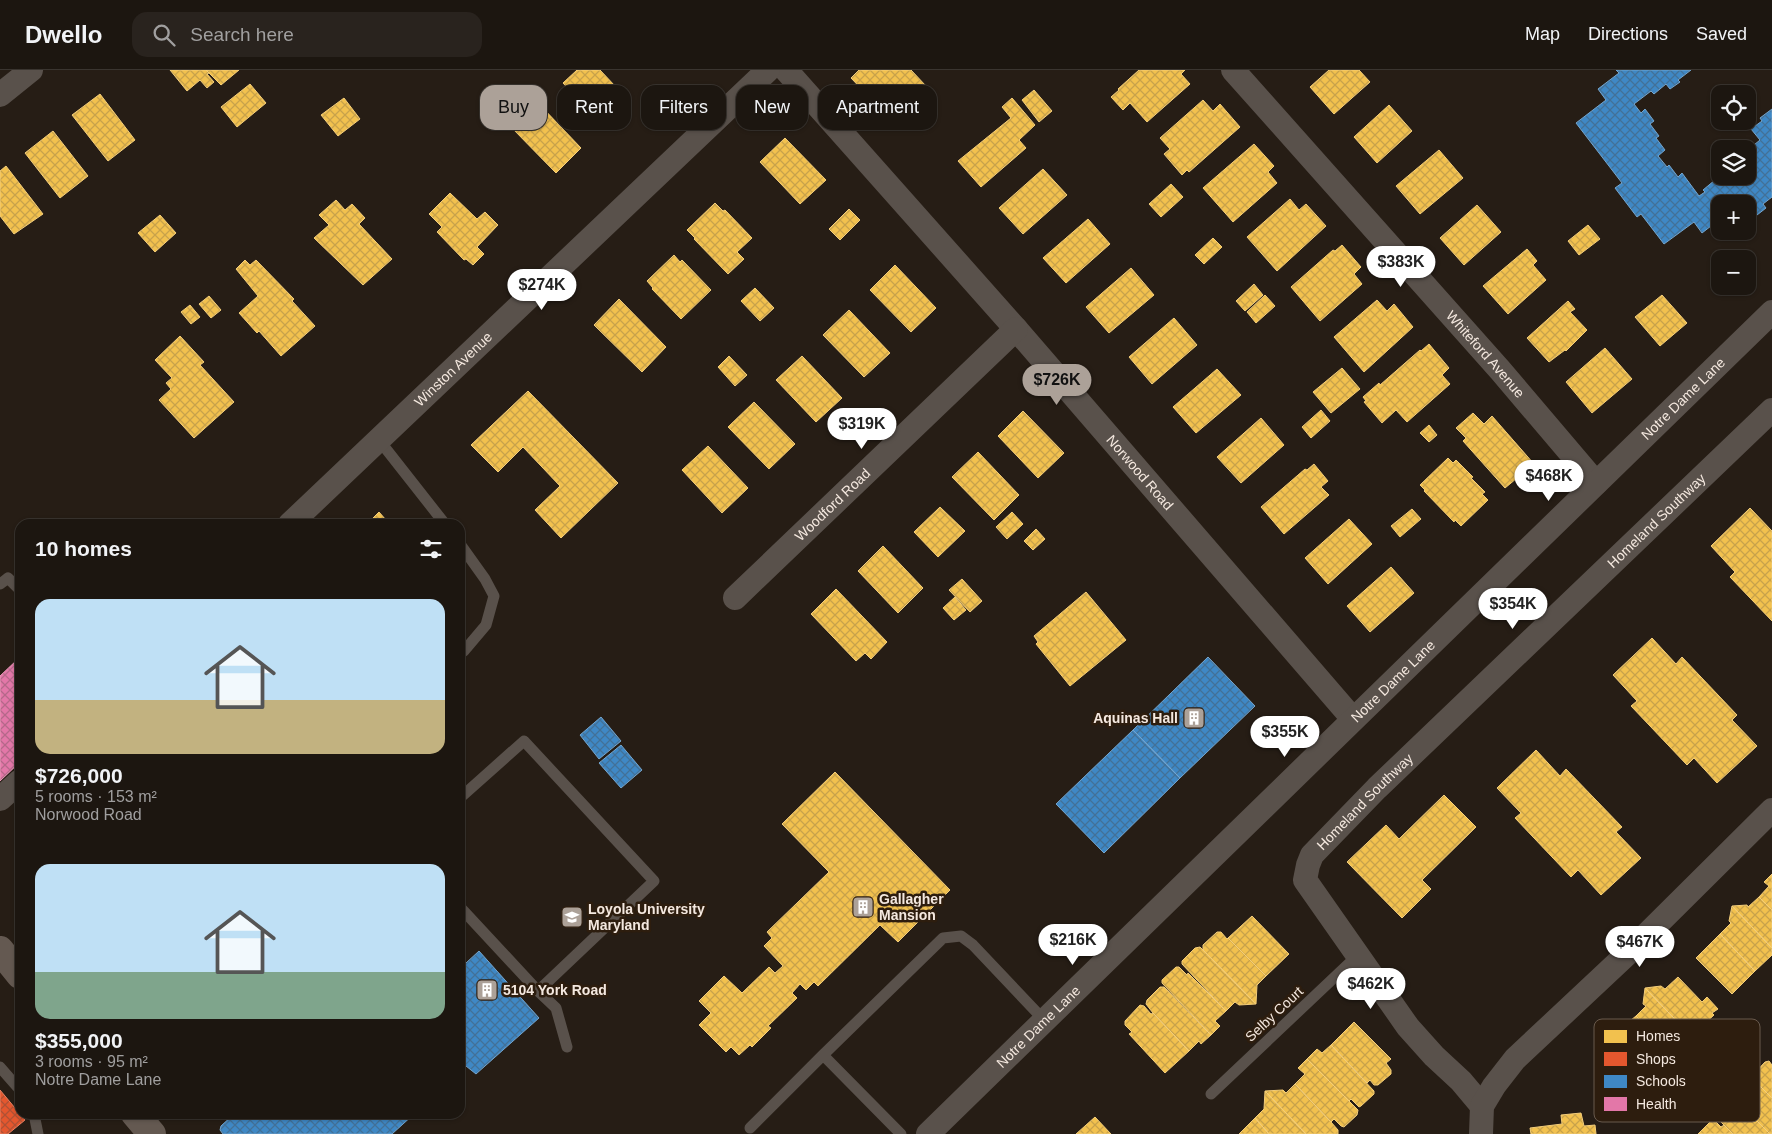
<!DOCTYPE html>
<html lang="en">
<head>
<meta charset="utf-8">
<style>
	:root { --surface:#1c1610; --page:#29231e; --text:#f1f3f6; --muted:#a09f9f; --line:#3a3530; --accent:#aca198 }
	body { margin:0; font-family:Arial,sans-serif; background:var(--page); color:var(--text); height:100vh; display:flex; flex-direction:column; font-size:19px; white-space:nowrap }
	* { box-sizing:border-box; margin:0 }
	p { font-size:16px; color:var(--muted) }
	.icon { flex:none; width:28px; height:28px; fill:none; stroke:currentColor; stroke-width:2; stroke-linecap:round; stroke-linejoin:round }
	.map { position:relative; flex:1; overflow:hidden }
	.drawer { position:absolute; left:15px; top:449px; width:450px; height:600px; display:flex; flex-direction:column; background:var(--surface); border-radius:15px; box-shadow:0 1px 4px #0004,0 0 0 1px var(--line) }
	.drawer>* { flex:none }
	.guide { position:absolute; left:480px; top:15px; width:475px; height:45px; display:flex; gap:10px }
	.tools { position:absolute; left:1711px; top:15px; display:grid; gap:10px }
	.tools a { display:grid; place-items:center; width:45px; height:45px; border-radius:10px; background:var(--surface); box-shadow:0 1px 4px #0004,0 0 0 1px var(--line); font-size:25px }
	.price { position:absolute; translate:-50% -42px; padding:0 11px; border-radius:18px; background:#fff; color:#222; font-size:16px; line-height:32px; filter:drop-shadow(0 1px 2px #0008) }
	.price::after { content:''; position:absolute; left:50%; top:30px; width:15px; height:11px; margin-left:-8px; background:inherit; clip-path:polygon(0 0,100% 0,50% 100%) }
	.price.selected { background:var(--accent); color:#111 }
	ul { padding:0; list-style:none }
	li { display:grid; align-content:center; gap:10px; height:265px; padding:0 20px }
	li span { display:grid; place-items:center; height:155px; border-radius:15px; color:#555 }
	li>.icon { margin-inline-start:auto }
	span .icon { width:90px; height:90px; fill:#fffc; stroke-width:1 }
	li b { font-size:21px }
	h2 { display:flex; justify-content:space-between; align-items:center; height:60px; padding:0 20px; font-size:21px }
	.pill { padding:0 18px; border-radius:15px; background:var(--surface); box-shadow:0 1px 4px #0004,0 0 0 1px var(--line); font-size:18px; line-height:45px }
	.pill.selected { background:var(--accent); color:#111 }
	header { display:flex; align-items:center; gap:30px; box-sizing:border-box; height:70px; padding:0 25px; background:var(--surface); border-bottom:1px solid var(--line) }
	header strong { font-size:24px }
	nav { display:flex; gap:28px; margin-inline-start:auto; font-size:18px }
	.search { width:350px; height:45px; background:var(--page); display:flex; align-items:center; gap:12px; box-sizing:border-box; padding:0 18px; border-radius:15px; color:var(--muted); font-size:19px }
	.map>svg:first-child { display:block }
	.homes { fill:url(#homes-cross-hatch); stroke:#f3cd7a }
	.shops { fill:url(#shops-cross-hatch); stroke:#e98263 }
	.schools { fill:url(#schools-cross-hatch); stroke:#75a5cd }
	.health { fill:url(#health-cross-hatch); stroke:#e899b8 }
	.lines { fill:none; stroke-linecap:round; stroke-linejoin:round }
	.lane { stroke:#59514b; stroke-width:11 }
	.street { stroke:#59514b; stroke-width:24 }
	.primary { stroke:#645951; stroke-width:28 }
	.labels { text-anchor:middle; stroke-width:5; stroke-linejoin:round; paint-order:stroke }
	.street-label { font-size:14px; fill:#f4e8df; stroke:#2d1d0e }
	.poi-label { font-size:14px; font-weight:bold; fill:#f4e8df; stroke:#2d1d0e; text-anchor:start }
	.key { fill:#2d1d0e; stroke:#695a4d; stroke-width:1 }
	.key-label { font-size:14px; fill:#f4e8df }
</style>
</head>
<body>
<header>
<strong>Dwello</strong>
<div class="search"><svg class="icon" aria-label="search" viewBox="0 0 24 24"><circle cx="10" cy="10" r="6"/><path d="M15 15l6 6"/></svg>Search here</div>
<nav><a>Map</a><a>Directions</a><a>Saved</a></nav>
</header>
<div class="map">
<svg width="1772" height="1064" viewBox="0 0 1772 1064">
	<defs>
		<pattern id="homes-cross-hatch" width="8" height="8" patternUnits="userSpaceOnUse" patternTransform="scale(1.25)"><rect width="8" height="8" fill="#f2c14e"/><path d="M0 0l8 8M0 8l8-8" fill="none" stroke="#c8a24b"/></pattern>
		<pattern id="shops-cross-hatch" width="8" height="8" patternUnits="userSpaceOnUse" patternTransform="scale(1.25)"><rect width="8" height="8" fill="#e4572e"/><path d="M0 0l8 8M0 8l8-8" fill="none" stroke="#ae5135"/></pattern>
		<pattern id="schools-cross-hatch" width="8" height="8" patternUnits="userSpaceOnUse" patternTransform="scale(1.25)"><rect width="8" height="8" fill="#3f88c5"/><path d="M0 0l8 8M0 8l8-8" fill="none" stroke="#427198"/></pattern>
		<pattern id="health-cross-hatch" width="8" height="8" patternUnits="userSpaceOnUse" patternTransform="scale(1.25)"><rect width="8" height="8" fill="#e377a8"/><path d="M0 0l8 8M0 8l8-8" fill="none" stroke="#b5688a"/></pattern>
	</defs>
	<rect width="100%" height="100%" fill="#261d15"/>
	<!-- homes -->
	<path class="homes" d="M170 0H206L209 3 207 4 214 12 207 18 200 10 187 21Z
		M206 0H239L221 15Z
		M577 0H600L630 32 603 56 563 13Z
		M859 0H911L926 16 901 41 880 19 870 28 851 8Z
		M1139 0H1185L1181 4 1190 14 1147 52 1130 33 1123 40 1111 27 1119 20 1118 19Z
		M1329 0H1359L1370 12 1334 44 1310 17Z
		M250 14 266 33 237 57 221 37Z
		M1034 20 1052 41 1039 52 1022 30Z
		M100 24 135 70 108 91 72 45Z
		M344 28 360 49 338 66 321 45Z
		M1012 28 1035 55 1019 70 1026 78 981 117 958 91 1011 48 1002 37Z
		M1203 30 1213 41 1220 34 1240 57 1189 102 1187 100 1182 105 1164 84 1170 79 1160 68Z
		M540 35 581 78 556 103 511 57 521 47 524 50Z
		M1389 35 1412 61 1377 93 1354 67Z
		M53 61 88 106 60 128 25 83Z
		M785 68 826 110 800 134 760 92Z
		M1254 74 1274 96 1268 102 1277 113 1233 152 1203 118Z
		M1439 80 1463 108 1420 144 1396 116Z
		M6 96 43 144 14 164 0 146V101Z
		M1043 99 1067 125 1023 164 999 138Z
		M1171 114 1183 127 1161 147 1149 134Z
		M450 123 477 149 485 142 498 155 477 177 484 184 473 195 466 189 464 190 437 162 442 157 429 144Z
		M1290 129 1299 140 1306 134 1326 156 1277 201 1247 167Z
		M336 130 345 140 352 134 365 148 359 154 392 189 363 215 314 168 329 155 319 145Z
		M715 133 723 141 725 140 752 168 737 182 744 189 728 204 694 169 695 168 687 160Z
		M1477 135 1501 162 1464 195 1440 168Z
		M849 139 860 150 840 170 829 159Z
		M160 145 176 163 155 182 138 163Z
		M1088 149 1110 174 1066 213 1043 188Z
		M1588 155 1600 169 1579 185 1568 171Z
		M1213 168 1222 177 1204 194 1195 185Z
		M1342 175 1361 197 1354 204 1362 214 1320 251 1291 217 1333 180 1335 181Z
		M1527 179 1537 191 1533 195 1546 210 1508 244 1483 216Z
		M674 185 680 192 682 190 711 220 681 249 652 219 653 218 647 211Z
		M245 190 250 195 256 190 294 229 292 231 315 256 281 286 259 261 257 263 239 243 258 226 236 199Z
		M895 195 936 238 911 262 870 220Z
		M1131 198 1154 225 1109 263 1086 237Z
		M1254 214 1263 225 1245 241 1236 231Z
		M755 218 774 238 760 251 741 231Z
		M1265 225 1275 236 1256 253 1247 242Z
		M1662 225 1687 253 1660 276 1635 247Z
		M209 226 221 240 211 248 199 234Z
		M619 229 666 277 642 302 594 255Z
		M1377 230 1387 241 1394 234 1413 257 1364 302 1334 267Z
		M1568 231 1575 239 1570 242 1587 260 1566 281 1565 280 1549 292 1527 268Z
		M190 235 200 247 191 254 181 242Z
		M849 240 890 283 864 307 823 265Z
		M1174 248 1197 275 1152 314 1129 287Z
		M180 266 204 292 200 295 234 332 194 368 159 330 171 319 166 313 172 308 155 290Z
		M1429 274 1449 298 1442 305 1450 314 1407 352 1396 340 1382 353 1364 332 1366 331 1363 327 1379 313 1380 315 1420 280 1421 281Z
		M1605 278 1632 309 1592 343 1566 312Z
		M729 286 747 305 735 316 718 297Z
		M802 286 842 328 816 352 776 310Z
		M1342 298 1360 319 1331 343 1313 322Z
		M1217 299 1241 325 1196 363 1173 337Z
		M528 321 618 413 561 468 535 440 560 416 523 377 498 402 471 375Z
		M754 332 795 374 769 399 728 357Z
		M1321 340 1330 351 1311 368 1302 357Z
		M1023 341 1064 383 1038 408 998 366Z
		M1473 343 1484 354 1492 346 1534 394 1505 418 1463 371 1466 368 1456 358Z
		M1261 348 1284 375 1241 413 1217 387Z
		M1429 355 1437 365 1429 372 1420 363Z
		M708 376 748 418 722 443 682 400Z
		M978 382 1019 425 994 450 952 407Z
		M1448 388 1453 393 1456 390 1473 407 1471 408 1485 422 1482 424 1488 430 1461 456 1455 450 1454 452 1424 421 1425 420 1420 415Z
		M1314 394 1328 411 1321 417 1329 425 1284 464 1261 437 1305 399 1307 400Z
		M940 437 965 461 938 487 914 462Z
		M1750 438 1772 461V551L1730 507 1735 502 1711 476Z
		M1412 439 1421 449 1400 467 1391 456Z
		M379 442 386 450 387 449 392 454H367Z
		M1012 442 1023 454 1007 469 996 457Z
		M1349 449 1372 474 1328 514 1305 488Z
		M1036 459 1045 469 1033 480 1024 471Z
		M883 476 923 518 898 543 858 501Z
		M1391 497 1414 523 1370 562 1347 536Z
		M962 509 982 531 970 542 949 520Z
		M836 519 887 572 871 589 865 583 856 591 811 544Z
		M1086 522 1126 570 1070 616 1036 574 1038 572 1034 566Z
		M955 527 966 540 954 550 943 538Z
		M1652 568 1676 594 1682 587 1737 645 1732 650 1757 676 1717 713 1694 688 1687 695 1631 636 1637 631 1613 605Z
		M1536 680 1560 706 1566 699 1622 757 1616 762 1641 788 1601 825 1578 800 1571 807 1515 748 1521 743 1497 718Z
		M835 702 950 820 898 872 880 855 818 916 814 912 806 920 800 914 792 923 797 928 768 956 771 958 752 977 750 975 739 985 731 977 726 982 699 955 711 943 699 931 724 906 742 923 769 897 775 903 783 896 764 876 772 868 767 862 829 802 782 754Z
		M1444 725 1476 757 1422 810 1431 819 1402 848 1347 792 1386 755 1399 769Z
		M1772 804V840L1759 827 1769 816 1764 812Z
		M1759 827 1772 840V878L1732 836 1747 835 1748 837Z
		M1732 836 1772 878V885L1755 901 1720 864 1731 853 1729 851Z
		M1252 846 1289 884 1266 906 1228 868Z
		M1217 862H1221L1227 869 1228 868 1266 906 1257 915 1256 934 1203 880V875Z
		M1720 864 1755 901 1732 924 1696 888Z
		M1200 877 1203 880 1256 934 1239 935 1235 932 1226 941 1182 894V891L1195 878Z
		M1176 897H1179L1187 905 1188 903 1226 941 1215 951 1220 956 1211 965 1162 913V910Z
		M1678 907 1702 932 1707 927 1718 939 1712 943 1714 945 1691 966 1645 918 1661 916 1665 919Z
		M1160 917H1164L1211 965 1201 974 1199 971 1189 981 1153 943 1146 934 1147 930Z
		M1645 918 1689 964 1671 982 1636 946 1646 936 1643 934Z
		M1140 935 1144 936 1151 944 1153 943 1189 981 1165 1003 1129 964 1132 962 1125 955V951Z
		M1636 946 1671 982 1652 1000 1608 955 1623 953 1625 955Z
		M1354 952 1391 989 1386 993 1391 1000V1004L1378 1015H1374L1370 1010 1367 1013 1331 975Z
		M1608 955 1655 1003 1633 1024 1631 1022 1624 1029 1610 1014 1617 1008 1594 985 1607 972Z
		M1331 975 1374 1021V1024L1361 1036 1359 1037 1351 1029 1349 1031 1307 989 1317 979 1322 983Z
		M1307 989 1358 1040 1357 1045 1344 1057 1341 1056 1334 1049 1331 1052 1295 1014 1305 1004 1298 998Z
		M1769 991 1772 995V1028L1751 1007 1765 992Z
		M1751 1007 1772 1028V1064H1770L1732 1026 1746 1010H1750L1757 1017 1758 1015Z
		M1295 1014 1331 1052 1338 1060V1064H1306L1265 1021 1283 1020 1286 1023Z
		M1265 1021 1306 1064H1269L1255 1048 1264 1039Z
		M1732 1026 1770 1064H1733L1717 1048V1044L1730 1031H1733L1741 1038Z
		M1581 1043 1584 1056 1595 1055 1596 1064H1531L1530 1058 1562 1054 1561 1045Z
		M1095 1047 1111 1064H1076Z
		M1255 1048 1269 1064H1239Z
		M1711 1051H1715L1721 1057 1724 1055 1733 1064H1698Z"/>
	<!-- shops -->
	<path class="shops" d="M0 1020 25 1050 8 1064H0Z"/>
	<!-- schools -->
	<path class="schools" d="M1616 0H1691L1678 10 1680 12 1670 19 1666 14 1654 24 1651 21 1634 34 1641 43 1645 39 1654 51 1650 54 1659 66 1656 68 1665 80 1658 86 1667 97 1669 95 1678 107 1682 103 1699 126 1705 122 1703 120 1715 110 1713 108 1720 103V106H1748V80L1760 70 1751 59 1762 51 1760 48 1772 39V127L1763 134 1766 138 1748 152V134H1720V149L1702 163 1694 152 1664 174 1641 144 1637 147 1615 118 1622 113 1576 53 1606 30 1598 19 1619 3Z
		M1208 587 1255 636 1180 708 1133 660Z
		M601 647 621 671 599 689 580 665Z
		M1133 660 1180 708 1104 783 1056 734Z
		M621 675 642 700 621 718 599 693Z
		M479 881 539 948 476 1004 466 996 460 1002V887L466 893Z
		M234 1044H414L392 1064H223L220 1060 221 1056Z"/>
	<!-- health -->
	<path class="health" d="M18 589 20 590V692L0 711V606Z"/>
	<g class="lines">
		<!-- lane -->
		<path class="lane" d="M379 370 445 454
			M460 474 485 509 494 526 486 555 464 581 460 583
			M0 514 8 508 20 520
			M460 728 524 671 654 811 538 921 556 938 567 977
			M460 837 538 921
			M823 985 901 1064
			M0 997 20 1020
			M1211 1024 1358 885
			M34 1044 38 1064
			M750 1058 823 985 943 868 961 866 973 875 1044 950"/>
		<!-- street -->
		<g class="street">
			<path id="s1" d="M786 0 1016 259 1353 649"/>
			<path id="s2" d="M1233 0 1500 300 1596 413"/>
			<path d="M0 25 31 0"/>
			<path id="s3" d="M290 454 768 0"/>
			<path id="s4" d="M735 528 1016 259"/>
			<path d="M0 729 20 711"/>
			<path id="s5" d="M1482 1036 1461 1011 1434 986 1408 957 1305 810 1308 795 1312 785 1377 718 1772 340"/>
			<path id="s6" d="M928 1064 1772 242"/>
			<path d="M1481 1064 1482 1036 1494 1016 1515 989 1627 884 1772 740"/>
		</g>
		<!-- primary -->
		<path class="primary" d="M0 880 20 905
			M135 1044 152 1064"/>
	</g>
	<!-- icons -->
	<defs>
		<g id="building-square" transform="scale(1.125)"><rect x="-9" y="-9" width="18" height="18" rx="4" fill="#aca198" stroke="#2d1d0e"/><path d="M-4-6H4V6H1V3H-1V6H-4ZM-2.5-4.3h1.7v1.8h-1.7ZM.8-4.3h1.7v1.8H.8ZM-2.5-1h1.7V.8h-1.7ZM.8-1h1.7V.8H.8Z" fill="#fff"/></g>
		<g id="university-square" transform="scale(1.125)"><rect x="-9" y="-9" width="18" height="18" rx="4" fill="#aca198" stroke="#2d1d0e"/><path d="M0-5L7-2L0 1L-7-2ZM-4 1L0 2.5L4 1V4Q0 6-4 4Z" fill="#fff"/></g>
	</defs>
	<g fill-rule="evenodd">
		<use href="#building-square" x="1194" y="648"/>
		<use href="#building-square" x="863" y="837"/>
		<use href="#university-square" x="572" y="847"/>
		<use href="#building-square" x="487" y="920"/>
	</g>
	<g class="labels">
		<!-- street labels -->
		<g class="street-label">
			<text dy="5" stroke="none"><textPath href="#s2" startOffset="380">Whiteford Avenue</textPath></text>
			<text dy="5" stroke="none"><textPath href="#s3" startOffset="225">Winston Avenue</textPath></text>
			<text dy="5" stroke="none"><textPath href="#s6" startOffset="1054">Notre Dame Lane</textPath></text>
			<text dy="5" stroke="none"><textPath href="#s1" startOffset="536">Norwood Road</textPath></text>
			<text dy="5" stroke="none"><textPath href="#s4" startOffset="135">Woodford Road</textPath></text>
			<text dy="5" stroke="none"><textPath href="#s5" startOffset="794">Homeland Southway</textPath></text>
			<text dy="5" stroke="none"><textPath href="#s6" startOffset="649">Notre Dame Lane</textPath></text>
			<text dy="5" stroke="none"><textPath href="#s5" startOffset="389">Homeland Southway</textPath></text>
			<text transform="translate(1274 944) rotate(-43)" y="5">Selby Court</text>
			<text dy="5" stroke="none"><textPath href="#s6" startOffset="154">Notre Dame Lane</textPath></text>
		</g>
		<!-- poi labels -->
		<g class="poi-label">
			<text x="1178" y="653" text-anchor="end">Aquinas Hall</text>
			<text x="879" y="834">Gallagher<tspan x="879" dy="16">Mansion</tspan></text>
			<text x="588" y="844">Loyola University<tspan x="588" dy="16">Maryland</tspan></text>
			<text x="503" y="925">5104 York Road</text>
		</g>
	</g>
	<!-- legend -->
	<rect x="1594" y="949" width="166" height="103" rx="8" class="key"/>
	<rect x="1604" y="960" width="23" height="13" fill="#f2c14e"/>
	<rect x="1604" y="982" width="23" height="14" fill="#e4572e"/>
	<rect x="1604" y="1005" width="23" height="13" fill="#3f88c5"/>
	<rect x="1604" y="1027" width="23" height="14" fill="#e377a8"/>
	<g class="key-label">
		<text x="1636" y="971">Homes</text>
		<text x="1636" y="994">Shops</text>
		<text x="1636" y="1016">Schools</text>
		<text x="1636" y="1039">Health</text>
	</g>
</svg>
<div class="tools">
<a><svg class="icon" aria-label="locate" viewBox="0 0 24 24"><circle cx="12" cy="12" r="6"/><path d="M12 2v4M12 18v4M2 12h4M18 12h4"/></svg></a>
<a><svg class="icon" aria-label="layers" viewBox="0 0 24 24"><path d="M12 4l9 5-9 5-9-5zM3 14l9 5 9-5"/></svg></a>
<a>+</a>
<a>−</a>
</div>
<b class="price" style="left:1401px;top:218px">$383K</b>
<b class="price" style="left:542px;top:241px">$274K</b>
<b class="price selected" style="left:1057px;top:336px">$726K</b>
<b class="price" style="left:862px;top:380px">$319K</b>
<b class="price" style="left:1549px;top:432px">$468K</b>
<b class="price" style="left:1513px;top:560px">$354K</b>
<b class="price" style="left:1285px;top:688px">$355K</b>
<b class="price" style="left:1073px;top:896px">$216K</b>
<b class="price" style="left:1640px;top:898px">$467K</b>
<b class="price" style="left:1371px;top:940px">$462K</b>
<div class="guide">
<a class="pill selected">Buy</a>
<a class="pill">Rent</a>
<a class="pill">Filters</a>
<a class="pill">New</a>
<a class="pill">Apartment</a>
</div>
<section class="drawer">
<h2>10 homes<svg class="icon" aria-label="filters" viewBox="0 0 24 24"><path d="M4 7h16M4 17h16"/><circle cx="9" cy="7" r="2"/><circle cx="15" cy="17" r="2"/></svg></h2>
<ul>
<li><span style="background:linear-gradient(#bfe0f5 65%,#c2b280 0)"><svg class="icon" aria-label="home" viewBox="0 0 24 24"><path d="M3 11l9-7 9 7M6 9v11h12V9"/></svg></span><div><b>$726,000</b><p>5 rooms · 153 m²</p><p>Norwood Road</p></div></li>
<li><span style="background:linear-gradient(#bfe0f5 70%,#7fa58c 0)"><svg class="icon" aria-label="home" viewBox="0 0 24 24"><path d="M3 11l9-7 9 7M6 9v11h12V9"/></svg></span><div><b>$355,000</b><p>3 rooms · 95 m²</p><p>Notre Dame Lane</p></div></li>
</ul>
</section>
</div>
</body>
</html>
